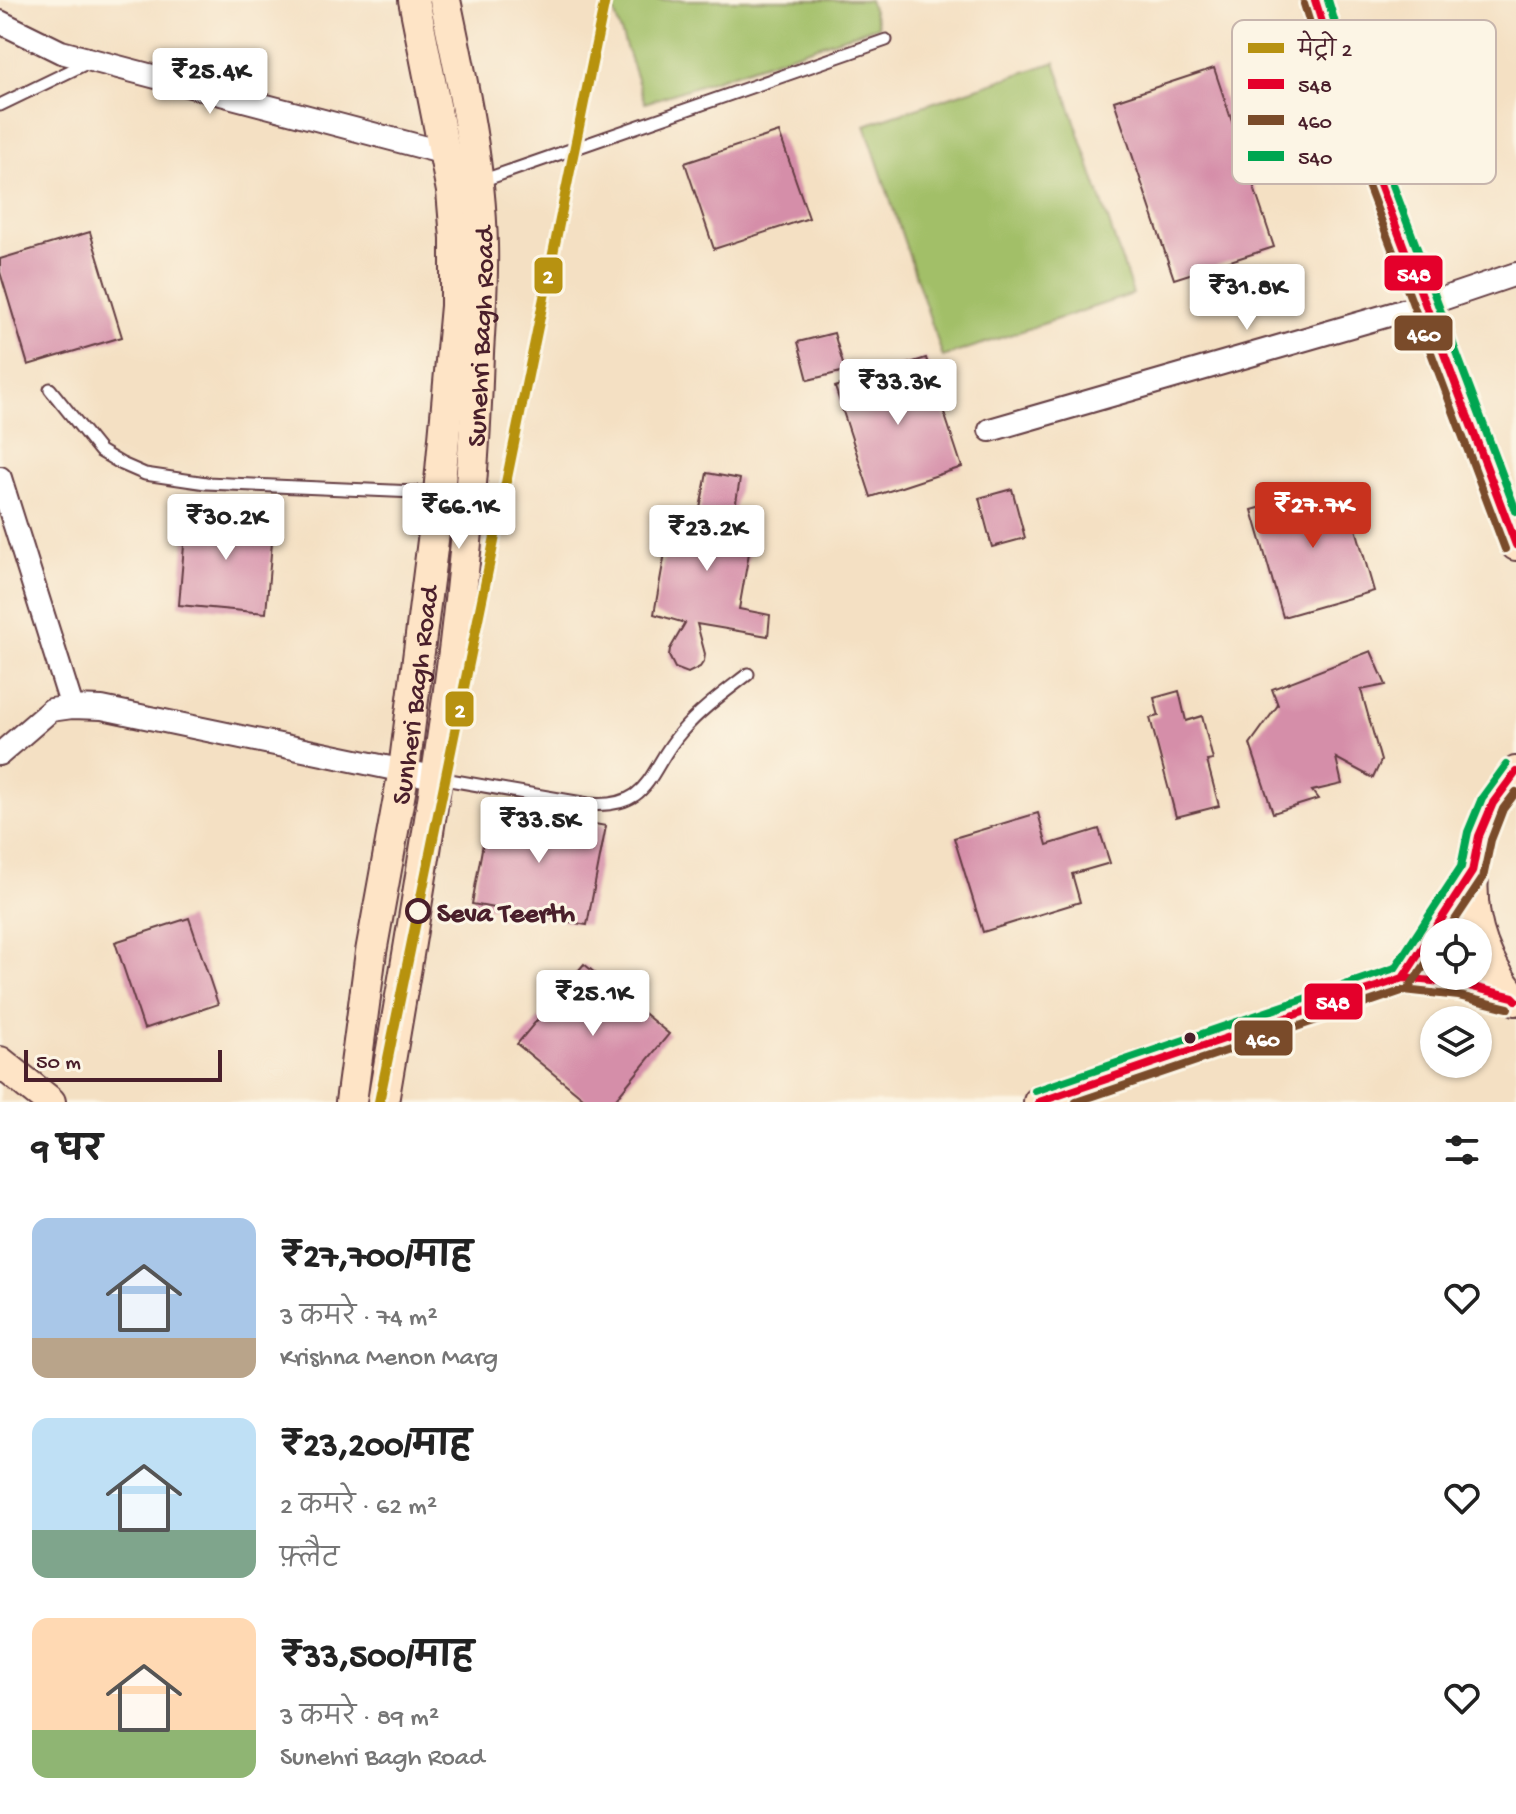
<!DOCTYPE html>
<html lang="hi">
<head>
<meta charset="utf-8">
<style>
	:root { --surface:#fff; --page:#f6f6f6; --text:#222; --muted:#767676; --accent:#c8321e }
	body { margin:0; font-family:"Gochi Hand","Playpen Sans Deva",sans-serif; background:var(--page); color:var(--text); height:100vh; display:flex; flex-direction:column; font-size:30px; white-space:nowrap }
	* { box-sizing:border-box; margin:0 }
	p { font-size:26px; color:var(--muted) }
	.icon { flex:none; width:44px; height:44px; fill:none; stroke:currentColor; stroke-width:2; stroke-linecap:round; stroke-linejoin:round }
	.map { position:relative; height:1102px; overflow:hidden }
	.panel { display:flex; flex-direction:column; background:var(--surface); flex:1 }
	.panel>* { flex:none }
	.fabs { position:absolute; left:1420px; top:918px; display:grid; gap:16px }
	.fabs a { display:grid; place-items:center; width:72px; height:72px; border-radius:50%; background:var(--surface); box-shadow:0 2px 6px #0004; font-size:40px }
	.scale { position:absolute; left:24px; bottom:20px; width:198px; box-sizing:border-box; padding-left:8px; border:4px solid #4a1f2b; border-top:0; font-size:22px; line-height:28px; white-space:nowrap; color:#4a1f2b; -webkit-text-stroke:6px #fcf5e5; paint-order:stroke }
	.price { position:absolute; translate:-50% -68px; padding:0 18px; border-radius:8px; background:#fff; color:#222; font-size:26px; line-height:52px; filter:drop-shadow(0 2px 4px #0008) }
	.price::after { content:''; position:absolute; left:50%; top:48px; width:24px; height:18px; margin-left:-12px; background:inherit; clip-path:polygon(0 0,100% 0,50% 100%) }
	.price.selected { background:var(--accent); color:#fff }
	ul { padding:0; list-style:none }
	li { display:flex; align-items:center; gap:24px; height:200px; padding:0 32px }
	li span { display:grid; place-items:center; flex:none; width:224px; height:160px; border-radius:16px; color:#555 }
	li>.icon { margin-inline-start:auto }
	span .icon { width:96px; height:96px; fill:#fffc; stroke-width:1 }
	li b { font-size:34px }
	h2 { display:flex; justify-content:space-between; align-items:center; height:96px; padding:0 32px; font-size:34px }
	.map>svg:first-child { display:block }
	.green { fill:#a2bf67; stroke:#766f49; stroke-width:2 }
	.building { fill:#d58ea9 }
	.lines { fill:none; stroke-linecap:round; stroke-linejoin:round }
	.lane-casing { stroke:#643c42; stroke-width:15 }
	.street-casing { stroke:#643c42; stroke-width:26 }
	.secondary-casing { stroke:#643c42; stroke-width:34 }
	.lane { stroke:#fff; stroke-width:11 }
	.street { stroke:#fff; stroke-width:22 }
	.secondary { stroke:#fee4c6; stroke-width:30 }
	.bus-1-casing { stroke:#fcf5e5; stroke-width:14 }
	.bus-2-casing { stroke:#fcf5e5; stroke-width:14 }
	.bus-3-casing { stroke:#fcf5e5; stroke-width:14 }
	.bus-1 { stroke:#e4002b; stroke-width:8 }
	.bus-2 { stroke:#7a4b2a; stroke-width:8 }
	.bus-3 { stroke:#00a651; stroke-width:8 }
	.metro-1-casing { stroke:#fcf5e5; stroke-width:16 }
	.metro-1 { stroke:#b79211; stroke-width:10 }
	.stop-dot { fill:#fcf5e5; stroke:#4a1f2b; stroke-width:4 }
	.bus-dot { fill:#4a1f2b; stroke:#fcf5e5; stroke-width:3 }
	.labels { text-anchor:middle; stroke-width:6; stroke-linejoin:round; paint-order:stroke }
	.street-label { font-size:28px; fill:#4a1f2b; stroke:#fcf5e5 }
	.stop-label { font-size:28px; font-weight:bold; fill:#4a1f2b; stroke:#fcf5e5; text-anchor:start }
	.key { fill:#fcf5e5; stroke:#c7b5ad; stroke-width:2 }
	.key-label { font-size:22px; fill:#4a1f2b }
	.line-badge { stroke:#fcf5e5; stroke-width:3 }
	.badge-label { font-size:22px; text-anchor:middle; font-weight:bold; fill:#fff }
</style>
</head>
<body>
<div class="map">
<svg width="1516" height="1102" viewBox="0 0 1516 1102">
	<rect width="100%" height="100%" fill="#fcf5e5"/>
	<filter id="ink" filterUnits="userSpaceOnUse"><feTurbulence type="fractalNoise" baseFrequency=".0125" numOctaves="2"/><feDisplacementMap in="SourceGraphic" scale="16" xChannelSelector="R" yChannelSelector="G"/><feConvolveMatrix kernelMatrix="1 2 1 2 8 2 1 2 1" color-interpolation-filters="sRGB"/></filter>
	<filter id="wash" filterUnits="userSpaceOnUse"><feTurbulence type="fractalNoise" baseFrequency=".006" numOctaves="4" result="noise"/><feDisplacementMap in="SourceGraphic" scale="32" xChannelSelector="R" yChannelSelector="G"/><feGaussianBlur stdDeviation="1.8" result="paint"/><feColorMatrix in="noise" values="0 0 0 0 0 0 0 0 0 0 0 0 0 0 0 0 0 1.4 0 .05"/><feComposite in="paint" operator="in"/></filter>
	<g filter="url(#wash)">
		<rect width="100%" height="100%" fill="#f4e0c3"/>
		<!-- green -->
		<path class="green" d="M610 0H869L878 26 645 103Z
			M1055 62 1133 294 943 357 865 125Z"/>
		<g id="blocks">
			<!-- building -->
			<path class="building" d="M1214 68 1274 247 1174 279 1114 101Z
				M779 132 809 218 714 249 685 163Z
				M90 232 122 337 28 365 0 272V259Z
				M834 333 845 371 808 380 798 342Z
				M926 358 962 467 871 497 835 387Z
				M707 473 740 479 733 519 754 525 739 609 770 615 768 636 697 624 705 654 704 661 700 667 688 673 675 668 669 656 670 649 685 623 654 614 672 514 698 518Z
				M1343 484 1374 591 1283 617 1252 510Z
				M1012 489 1025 538 992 547 979 498Z
				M187 510 274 518 266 613 179 605Z
				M1371 651 1386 685 1361 690 1381 761 1373 778 1336 758 1342 784 1312 791 1318 799 1273 813 1250 744 1278 705 1272 689Z
				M1179 691 1186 721 1202 716 1213 760 1207 761 1219 806 1176 817 1150 718 1159 716 1154 698Z
				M490 805 606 826 587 925 472 904Z
				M1038 813 1047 845 1099 829 1110 863 1072 874 1080 902 983 932 954 838Z
				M189 918 218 1004 144 1029 115 942Z
				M584 964 669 1034 613 1102H588L517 1044Z"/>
		</g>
	</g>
	<g filter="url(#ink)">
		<use href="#blocks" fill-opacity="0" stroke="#643c42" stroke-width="2"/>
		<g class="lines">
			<!-- lane casing -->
			<g class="lane-casing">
				<path id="lane" d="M0 105 91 61
					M481 181 886 40
					M50 389 100 451 122 464 145 474 206 483 439 493
					M438 778 588 804C653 809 647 770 682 731 701 709 725 692 748 674"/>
			</g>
			<!-- street casing -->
			<g class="street-casing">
				<path id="street" d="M0 22 61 52 445 153
					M990 430 1427 304 1516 274
					M0 478 72 707
					M0 754 51 710 72 707 102 708 438 778"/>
			</g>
			<!-- secondary casing -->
			<g class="secondary-casing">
				<g id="secondary">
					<path d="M1315 0 1336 67 1516 545"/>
					<path d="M1516 772C1459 840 1457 932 1516 1000"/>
					<path d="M1403 978 1472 872"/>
					<path d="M0 1062 50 1102"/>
					<path id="s1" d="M351 1102 371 952 404 770 439 493 456 306V238L452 191 414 0"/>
					<path id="s2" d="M383 1102C425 854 471 606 478 353 480 317 483 281 482 245 480 162 462 81 445 0"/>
					<path d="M1039 1102 1403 978 1461 984 1513 997"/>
				</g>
			</g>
			<!-- lane -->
			<use href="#lane" class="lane"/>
			<!-- street -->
			<use href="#street" class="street"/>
			<!-- secondary -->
			<use href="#secondary" class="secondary"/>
			<!-- bus-1 casing -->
			<g class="bus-1-casing">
				<path id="bus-1" d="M1315 0 1336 67 1516 545
					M1343 998 1403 978 1461 984 1513 997 1516 1000
					M1039 1102 1403 978 1472 872 1479 836 1493 803 1516 772"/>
			</g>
			<!-- bus-2 casing -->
			<g class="bus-2-casing">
				<path id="bus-2" d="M1304 4 1325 71 1505 549
					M1447 932 1483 878 1491 840 1503 809 1516 792
					M1347 1009 1404 990 1459 996 1508 1008
					M1076 1102 1408 989 1434 952"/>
			</g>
			<!-- bus-3 casing -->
			<g class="bus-3-casing">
				<path id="bus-3" d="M1328 0 1347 63 1516 511
					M1035 1091 1395 968 1461 867 1468 832 1482 798 1506 765"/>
			</g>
			<!-- bus-1 -->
			<use href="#bus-1" class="bus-1"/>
			<!-- bus-2 -->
			<use href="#bus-2" class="bus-2"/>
			<!-- bus-3 -->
			<use href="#bus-3" class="bus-3"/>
			<!-- metro-1 casing -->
			<g class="metro-1-casing">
				<path id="metro-1" d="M379 1102 605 0"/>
			</g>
			<!-- metro-1 -->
			<use href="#metro-1" class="metro-1"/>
		</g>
	</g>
	<!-- markers -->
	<circle class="stop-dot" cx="418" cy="911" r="11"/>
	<circle class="bus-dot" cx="1190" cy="1038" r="7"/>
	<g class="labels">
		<!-- street labels -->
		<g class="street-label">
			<text dy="10" stroke="none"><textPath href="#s2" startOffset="772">Sunehri Bagh Road</textPath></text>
			<text dy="10" stroke="none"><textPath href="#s1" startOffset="412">Sunheri Bagh Road</textPath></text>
		</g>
		<!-- stop labels -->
		<g class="stop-label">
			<text x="437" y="921">Seva Teerth</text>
		</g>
	</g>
	<!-- legend -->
	<rect x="1232" y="20" width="264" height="164" rx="12" class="key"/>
	<rect x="1248" y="43" width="36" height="10" fill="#b79211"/>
	<rect x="1248" y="79" width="36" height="10" fill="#e4002b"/>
	<rect x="1248" y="115" width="36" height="10" fill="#7a4b2a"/>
	<rect x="1248" y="151" width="36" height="10" fill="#00a651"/>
	<g class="key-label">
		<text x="1298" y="56">मेट्रो 2</text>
		<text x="1298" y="92">548</text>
		<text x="1298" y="128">460</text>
		<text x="1298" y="164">540</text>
	</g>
	<g class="line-badge">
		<rect x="1383" y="254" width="61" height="38" rx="8" fill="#e4002b"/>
		<rect x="533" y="256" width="31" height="39" rx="8" fill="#b79211"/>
		<rect x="1393" y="314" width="61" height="38" rx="8" fill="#7a4b2a"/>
		<rect x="444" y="690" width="31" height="38" rx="8" fill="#b79211"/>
		<rect x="1303" y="982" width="61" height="39" rx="8" fill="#e4002b"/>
		<rect x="1233" y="1019" width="61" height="38" rx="8" fill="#7a4b2a"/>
	</g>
	<g class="badge-label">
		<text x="1414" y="281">548</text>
		<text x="548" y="283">2</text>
		<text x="1424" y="341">460</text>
		<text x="460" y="717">2</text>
		<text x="1333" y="1009">548</text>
		<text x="1263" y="1046">460</text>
	</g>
</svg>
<div class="fabs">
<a><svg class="icon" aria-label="locate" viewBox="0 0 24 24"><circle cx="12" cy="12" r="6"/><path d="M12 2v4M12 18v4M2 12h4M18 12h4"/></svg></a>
<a><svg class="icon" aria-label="layers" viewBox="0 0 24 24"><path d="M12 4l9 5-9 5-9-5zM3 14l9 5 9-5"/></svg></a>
</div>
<div class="scale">50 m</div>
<b class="price" style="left:210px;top:116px">₹25.4K</b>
<b class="price" style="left:1247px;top:332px">₹31.8K</b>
<b class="price" style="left:898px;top:427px">₹33.3K</b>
<b class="price selected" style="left:1313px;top:550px">₹27.7K</b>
<b class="price" style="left:459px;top:551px">₹66.1K</b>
<b class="price" style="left:226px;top:562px">₹30.2K</b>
<b class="price" style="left:707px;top:573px">₹23.2K</b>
<b class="price" style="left:539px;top:865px">₹33.5K</b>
<b class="price" style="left:593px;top:1038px">₹25.1K</b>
</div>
<section class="panel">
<h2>9 घर<svg class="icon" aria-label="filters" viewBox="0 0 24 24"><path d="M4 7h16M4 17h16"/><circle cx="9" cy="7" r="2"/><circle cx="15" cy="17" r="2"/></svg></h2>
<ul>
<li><span style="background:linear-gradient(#a9c7e8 75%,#b9a48a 0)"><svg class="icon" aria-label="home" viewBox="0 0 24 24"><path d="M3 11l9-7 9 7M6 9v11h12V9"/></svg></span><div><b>₹27,700/माह</b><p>3 कमरे · 74 m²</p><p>Krishna Menon Marg</p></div><svg class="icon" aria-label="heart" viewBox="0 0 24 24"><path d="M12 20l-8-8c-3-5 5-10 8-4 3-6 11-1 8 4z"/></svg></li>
<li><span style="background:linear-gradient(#bfe0f5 70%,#7fa58c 0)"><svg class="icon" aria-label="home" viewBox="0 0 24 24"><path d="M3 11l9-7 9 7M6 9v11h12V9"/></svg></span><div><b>₹23,200/माह</b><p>2 कमरे · 62 m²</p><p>फ़्लैट</p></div><svg class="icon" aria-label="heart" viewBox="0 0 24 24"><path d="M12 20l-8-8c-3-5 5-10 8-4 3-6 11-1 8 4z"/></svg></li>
<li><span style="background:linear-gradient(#ffd9b3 70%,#8fb573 0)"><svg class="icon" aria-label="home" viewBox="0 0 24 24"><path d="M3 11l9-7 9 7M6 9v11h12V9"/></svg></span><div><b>₹33,500/माह</b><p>3 कमरे · 89 m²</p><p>Sunehri Bagh Road</p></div><svg class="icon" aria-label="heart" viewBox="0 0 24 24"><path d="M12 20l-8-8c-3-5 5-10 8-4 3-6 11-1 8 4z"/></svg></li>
</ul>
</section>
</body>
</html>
